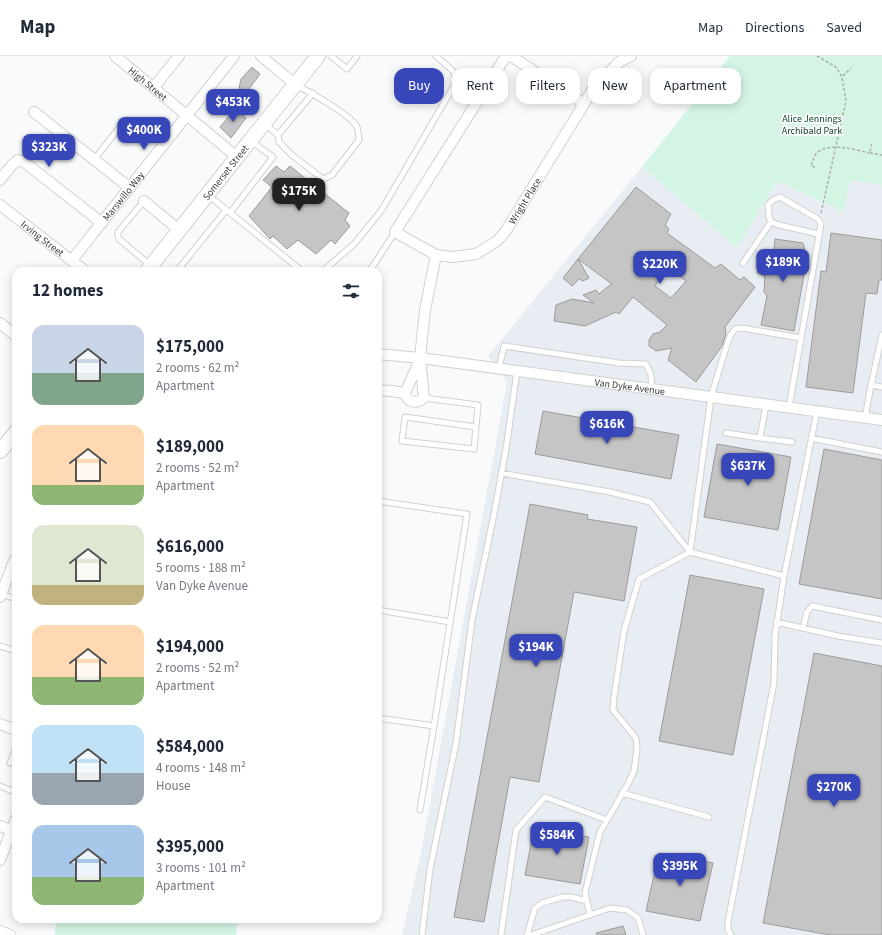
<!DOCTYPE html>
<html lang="en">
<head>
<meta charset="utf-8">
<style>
	:root { --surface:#fff; --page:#f6f6f7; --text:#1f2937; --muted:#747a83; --line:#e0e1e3; --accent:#3746b8 }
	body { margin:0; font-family:"Source Sans 3",sans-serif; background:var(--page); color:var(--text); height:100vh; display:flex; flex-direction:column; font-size:15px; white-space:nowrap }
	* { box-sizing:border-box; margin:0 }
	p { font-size:13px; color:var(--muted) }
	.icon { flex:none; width:22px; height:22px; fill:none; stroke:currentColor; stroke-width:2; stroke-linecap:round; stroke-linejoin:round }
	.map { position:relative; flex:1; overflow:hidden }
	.side { position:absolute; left:12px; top:211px; width:370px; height:656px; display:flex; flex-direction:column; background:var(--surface); border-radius:12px; box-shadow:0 2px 10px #0003 }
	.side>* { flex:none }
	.banner { position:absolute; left:394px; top:12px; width:380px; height:36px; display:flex; gap:8px }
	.price { position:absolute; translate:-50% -34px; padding:0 9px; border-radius:8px; background:var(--accent); color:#fff; font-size:13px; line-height:26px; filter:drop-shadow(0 1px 2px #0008) }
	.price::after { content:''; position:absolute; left:50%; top:24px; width:12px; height:9px; margin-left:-6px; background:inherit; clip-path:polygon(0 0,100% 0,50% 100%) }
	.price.on { background:#222; color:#fff }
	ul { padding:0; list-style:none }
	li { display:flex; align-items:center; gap:12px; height:100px; padding:0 20px }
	li span { display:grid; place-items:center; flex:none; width:112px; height:80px; border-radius:12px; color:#555 }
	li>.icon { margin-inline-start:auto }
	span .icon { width:48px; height:48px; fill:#fffc; stroke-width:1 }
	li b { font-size:17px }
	h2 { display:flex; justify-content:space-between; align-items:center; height:48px; padding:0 20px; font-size:17px }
	.tag { padding:0 14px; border-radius:12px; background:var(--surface); box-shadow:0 2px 10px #0003; font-size:14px; line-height:36px }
	.tag.on { background:var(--accent); color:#fff }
	header { display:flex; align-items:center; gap:24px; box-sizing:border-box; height:56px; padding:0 20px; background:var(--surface); border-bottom:1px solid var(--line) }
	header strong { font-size:19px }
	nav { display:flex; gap:22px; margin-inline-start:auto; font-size:14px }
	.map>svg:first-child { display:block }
	.built { fill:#e8edf3 }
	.green { fill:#d4f5e4 }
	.building { fill:#c6c5c5; stroke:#9c9a9b; fill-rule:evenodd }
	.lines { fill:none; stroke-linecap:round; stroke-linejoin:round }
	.lane-casing { stroke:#d0d1d2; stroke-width:7 }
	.street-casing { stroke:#d0d1d2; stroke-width:12 }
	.secondary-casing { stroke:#d0d1d2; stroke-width:16 }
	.path { stroke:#adaeaf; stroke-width:1.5; stroke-dasharray:3 2; stroke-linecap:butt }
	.lane { stroke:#fff; stroke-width:5 }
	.street { stroke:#fff; stroke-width:10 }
	.secondary { stroke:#fff; stroke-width:14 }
	.labels { text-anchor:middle; stroke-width:3.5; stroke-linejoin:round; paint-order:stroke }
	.street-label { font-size:10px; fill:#393a3a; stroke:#fff }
	.park-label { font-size:10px; fill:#12412d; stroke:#fff }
</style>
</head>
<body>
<header>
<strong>Map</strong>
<nav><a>Map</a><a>Directions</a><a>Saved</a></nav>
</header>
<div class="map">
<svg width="882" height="879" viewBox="0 0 882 879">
	<rect width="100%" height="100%" fill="#f9fafb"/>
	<!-- built -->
	<path class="built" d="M642 111 737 192 777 125 843 156 850 123 882 129V879H402L421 797 507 326 488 300Z"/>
	<!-- green -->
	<path class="green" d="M730 0H882V129L850 124 844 156 777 125 737 192 642 111Z
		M56 863H238L236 879H55Z"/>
	<!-- building -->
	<path class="building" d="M252 11 260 18 246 37 239 32 241 23Z
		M235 53 246 62 231 82 220 71Z
		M276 110 284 116 290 110 349 157 345 164 350 170 335 188 331 184 316 198 298 184 287 193 273 180 270 183 249 160 272 131 263 124Z
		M636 131 671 158 665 169 669 173 667 177 715 212 721 208 740 224 744 221 755 231 725 271 726 278 722 290 696 326 668 304 672 292 656 295 649 290V284L653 278 660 276 667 269 633 241 619 258 616 256 585 270 554 265 556 249 572 243 594 247 583 239 596 234 599 238 610 229 612 228 578 203ZM668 211 686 225 671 242 655 230Z
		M831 177 882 184V224H879L877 238 866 237 853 337 806 331 821 215 826 216Z
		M775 183 803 187 807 202 794 275 761 269 767 240 764 236 765 217 764 220 757 217 762 196 774 194Z
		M578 203 589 222 583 225 579 223 572 230 563 222Z
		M543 355 679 379 671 423 535 398Z
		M717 388 791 401 778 474 704 461Z
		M824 393 882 404V543L799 528Z
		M530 448 588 459 587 463 637 471 624 545 574 536 539 726 510 721 484 866 454 861Z
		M690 519 764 533 733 699 659 685Z
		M814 597 882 610V879H830L763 867Z
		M534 772 589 781 580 828 525 819Z
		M659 797 713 807 700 865 646 855Z
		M623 870 626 879H597L596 877Z"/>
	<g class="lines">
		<!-- lane casing -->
		<g class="lane-casing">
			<path id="lane" d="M331 0 347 13 357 0
				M265 68 278 79 279 86 293 100 323 123 332 119 359 84C358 80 359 75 357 71 351 59 310 36 296 29
				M278 79 313 37
				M94 104 118 73
				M208 139 302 215
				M144 145 118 176V180L119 183 150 209
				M230 157 273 101 251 85
				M771 166 769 161 768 149 773 144 780 141 818 163 821 168 789 351
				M771 166 779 169 819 178
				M743 207 771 166
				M177 215 226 154
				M323 215 354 188 381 155 455 28 457 23 453 15 436 0
				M369 215 375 207 395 176
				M499 312 504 290 619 307 646 308 651 319 652 333
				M871 329 882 279
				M424 342 478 349 474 393 402 385 405 361 476 371
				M865 362 871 329 882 331
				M726 377 760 382 766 349
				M760 382 792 386
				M811 382 882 396
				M501 417 610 436 650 446 690 496
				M378 445 467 458 434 670 420 754
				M690 496 711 341 724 298 730 280 735 273 742 272 801 282
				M1 538 16 543
				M378 554 450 566
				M776 566 838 580 882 587
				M803 572 807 556 812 550 882 564
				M0 590 16 595
				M378 662 434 670
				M10 707 16 693
				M0 730 15 736
				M622 737 709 761
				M590 859 585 837 600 776 628 728 634 715 637 693 636 682 613 654 614 641 624 575 639 523 690 496 784 520
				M422 879 430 813 456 687 472 564 494 458 506 393 517 315
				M501 879 516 774 545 741 607 764
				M527 879 535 852 542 847 563 841H571L587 845
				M531 879 610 852 627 854 638 862 643 879
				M731 879 728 874V866L774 627 775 580 784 520 817 355"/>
		</g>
		<!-- street casing -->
		<g class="street-casing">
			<g id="street">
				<path id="s1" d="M115 0 237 101"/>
				<path d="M261 0 296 29"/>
				<path id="s2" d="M506 0 395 176 436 199 453 201 476 198 497 185 505 176 584 48 592 34 619 6 631 0"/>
				<path d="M511 0 584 48"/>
				<path d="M154 31 179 0"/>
				<path d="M34 56 130 132"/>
				<path d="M0 124 12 109 18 104 24 106 102 167"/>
				<path d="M144 145 179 174"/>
				<path id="s3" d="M0 149 85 215"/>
				<path id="s4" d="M72 204 234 0"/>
				<path d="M0 267 16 280"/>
				<path id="s5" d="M378 298 420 302 882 364"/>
				<path d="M378 334 391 335 405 337"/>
				<path d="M405 337C408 347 416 348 424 342L420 302 425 254 436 199"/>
				<path d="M405 337 420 304"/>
				<path d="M0 541 14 505"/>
				<path d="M0 668 16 674"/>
				<path d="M0 770 16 776"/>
				<path d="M0 804 16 763"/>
				<path d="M0 875 10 879"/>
			</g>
		</g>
		<!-- secondary casing -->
		<g class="secondary-casing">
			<g id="secondary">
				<path id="s6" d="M147 215 237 101 318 0"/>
				<path d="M0 395 16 376"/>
			</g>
		</g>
		<!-- path -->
		<path class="path" d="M817 0 836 11 842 21 851 12
			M870 97 882 99
			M815 111 811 110C813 105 814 99 818 96 832 86 855 94 870 97L872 86
			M821 157 846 45 842 21"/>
		<!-- lane -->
		<use href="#lane" class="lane"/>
		<!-- street -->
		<use href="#street" class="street"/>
		<!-- secondary -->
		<use href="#secondary" class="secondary"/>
	</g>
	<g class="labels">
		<!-- street labels -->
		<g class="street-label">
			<text dy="4" stroke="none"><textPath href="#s1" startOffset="43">High Street</textPath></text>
			<text dy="4" stroke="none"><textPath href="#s6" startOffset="126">Somerset Street</textPath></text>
			<text dy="4" stroke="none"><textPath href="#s4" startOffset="82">Marswillo Way</textPath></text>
			<text dy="4" stroke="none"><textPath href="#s2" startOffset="369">Wright Place</textPath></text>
			<text dy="4" stroke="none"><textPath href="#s3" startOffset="54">Irving Street</textPath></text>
			<text dy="4" stroke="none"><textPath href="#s5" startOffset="254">Van Dyke Avenue</textPath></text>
		</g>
		<!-- park labels -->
		<g class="park-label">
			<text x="812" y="66">Alice Jennings<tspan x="812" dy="12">Archibald Park</tspan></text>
		</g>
	</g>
</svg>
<b class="price" style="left:233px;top:67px">$453K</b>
<b class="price" style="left:144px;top:95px">$400K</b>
<b class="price" style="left:49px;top:112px">$323K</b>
<b class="price on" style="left:299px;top:156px">$175K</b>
<b class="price" style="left:783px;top:227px">$189K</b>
<b class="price" style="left:660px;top:229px">$220K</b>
<b class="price" style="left:607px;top:389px">$616K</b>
<b class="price" style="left:748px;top:431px">$637K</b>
<b class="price" style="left:536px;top:612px">$194K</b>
<b class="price" style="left:834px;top:752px">$270K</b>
<b class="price" style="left:557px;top:800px">$584K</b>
<b class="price" style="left:680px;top:831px">$395K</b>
<div class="banner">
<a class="tag on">Buy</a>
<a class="tag">Rent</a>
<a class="tag">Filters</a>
<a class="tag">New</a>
<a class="tag">Apartment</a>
</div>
<section class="side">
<h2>12 homes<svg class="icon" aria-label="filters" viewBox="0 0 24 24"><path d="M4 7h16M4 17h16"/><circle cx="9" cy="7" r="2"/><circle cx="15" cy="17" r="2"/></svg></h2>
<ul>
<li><span style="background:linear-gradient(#c9d6e8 60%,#7fa58c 0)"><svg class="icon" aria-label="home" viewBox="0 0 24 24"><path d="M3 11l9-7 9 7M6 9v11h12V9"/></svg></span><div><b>$175,000</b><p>2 rooms · 62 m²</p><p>Apartment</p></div></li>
<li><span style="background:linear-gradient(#ffd9b3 75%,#8fb573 0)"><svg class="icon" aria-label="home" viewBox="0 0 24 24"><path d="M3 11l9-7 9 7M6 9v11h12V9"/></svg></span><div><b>$189,000</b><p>2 rooms · 52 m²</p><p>Apartment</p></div></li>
<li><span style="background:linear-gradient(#dfe7d0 75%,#c2b280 0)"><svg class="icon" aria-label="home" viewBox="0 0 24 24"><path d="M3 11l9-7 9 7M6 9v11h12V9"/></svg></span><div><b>$616,000</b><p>5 rooms · 188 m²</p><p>Van Dyke Avenue</p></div></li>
<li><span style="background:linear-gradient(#ffd9b3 65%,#8fb573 0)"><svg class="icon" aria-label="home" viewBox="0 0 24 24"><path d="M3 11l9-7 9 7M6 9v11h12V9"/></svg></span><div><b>$194,000</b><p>2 rooms · 52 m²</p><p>Apartment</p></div></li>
<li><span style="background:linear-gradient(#bfe0f5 60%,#9aa5b1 0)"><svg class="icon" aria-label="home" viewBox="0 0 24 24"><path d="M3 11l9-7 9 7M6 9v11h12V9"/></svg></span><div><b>$584,000</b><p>4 rooms · 148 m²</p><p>House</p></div></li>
<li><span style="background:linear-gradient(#a9c7e8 65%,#8fb573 0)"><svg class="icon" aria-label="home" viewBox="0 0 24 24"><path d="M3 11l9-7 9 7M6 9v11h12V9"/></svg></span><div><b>$395,000</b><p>3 rooms · 101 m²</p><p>Apartment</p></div></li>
</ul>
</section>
</div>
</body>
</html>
